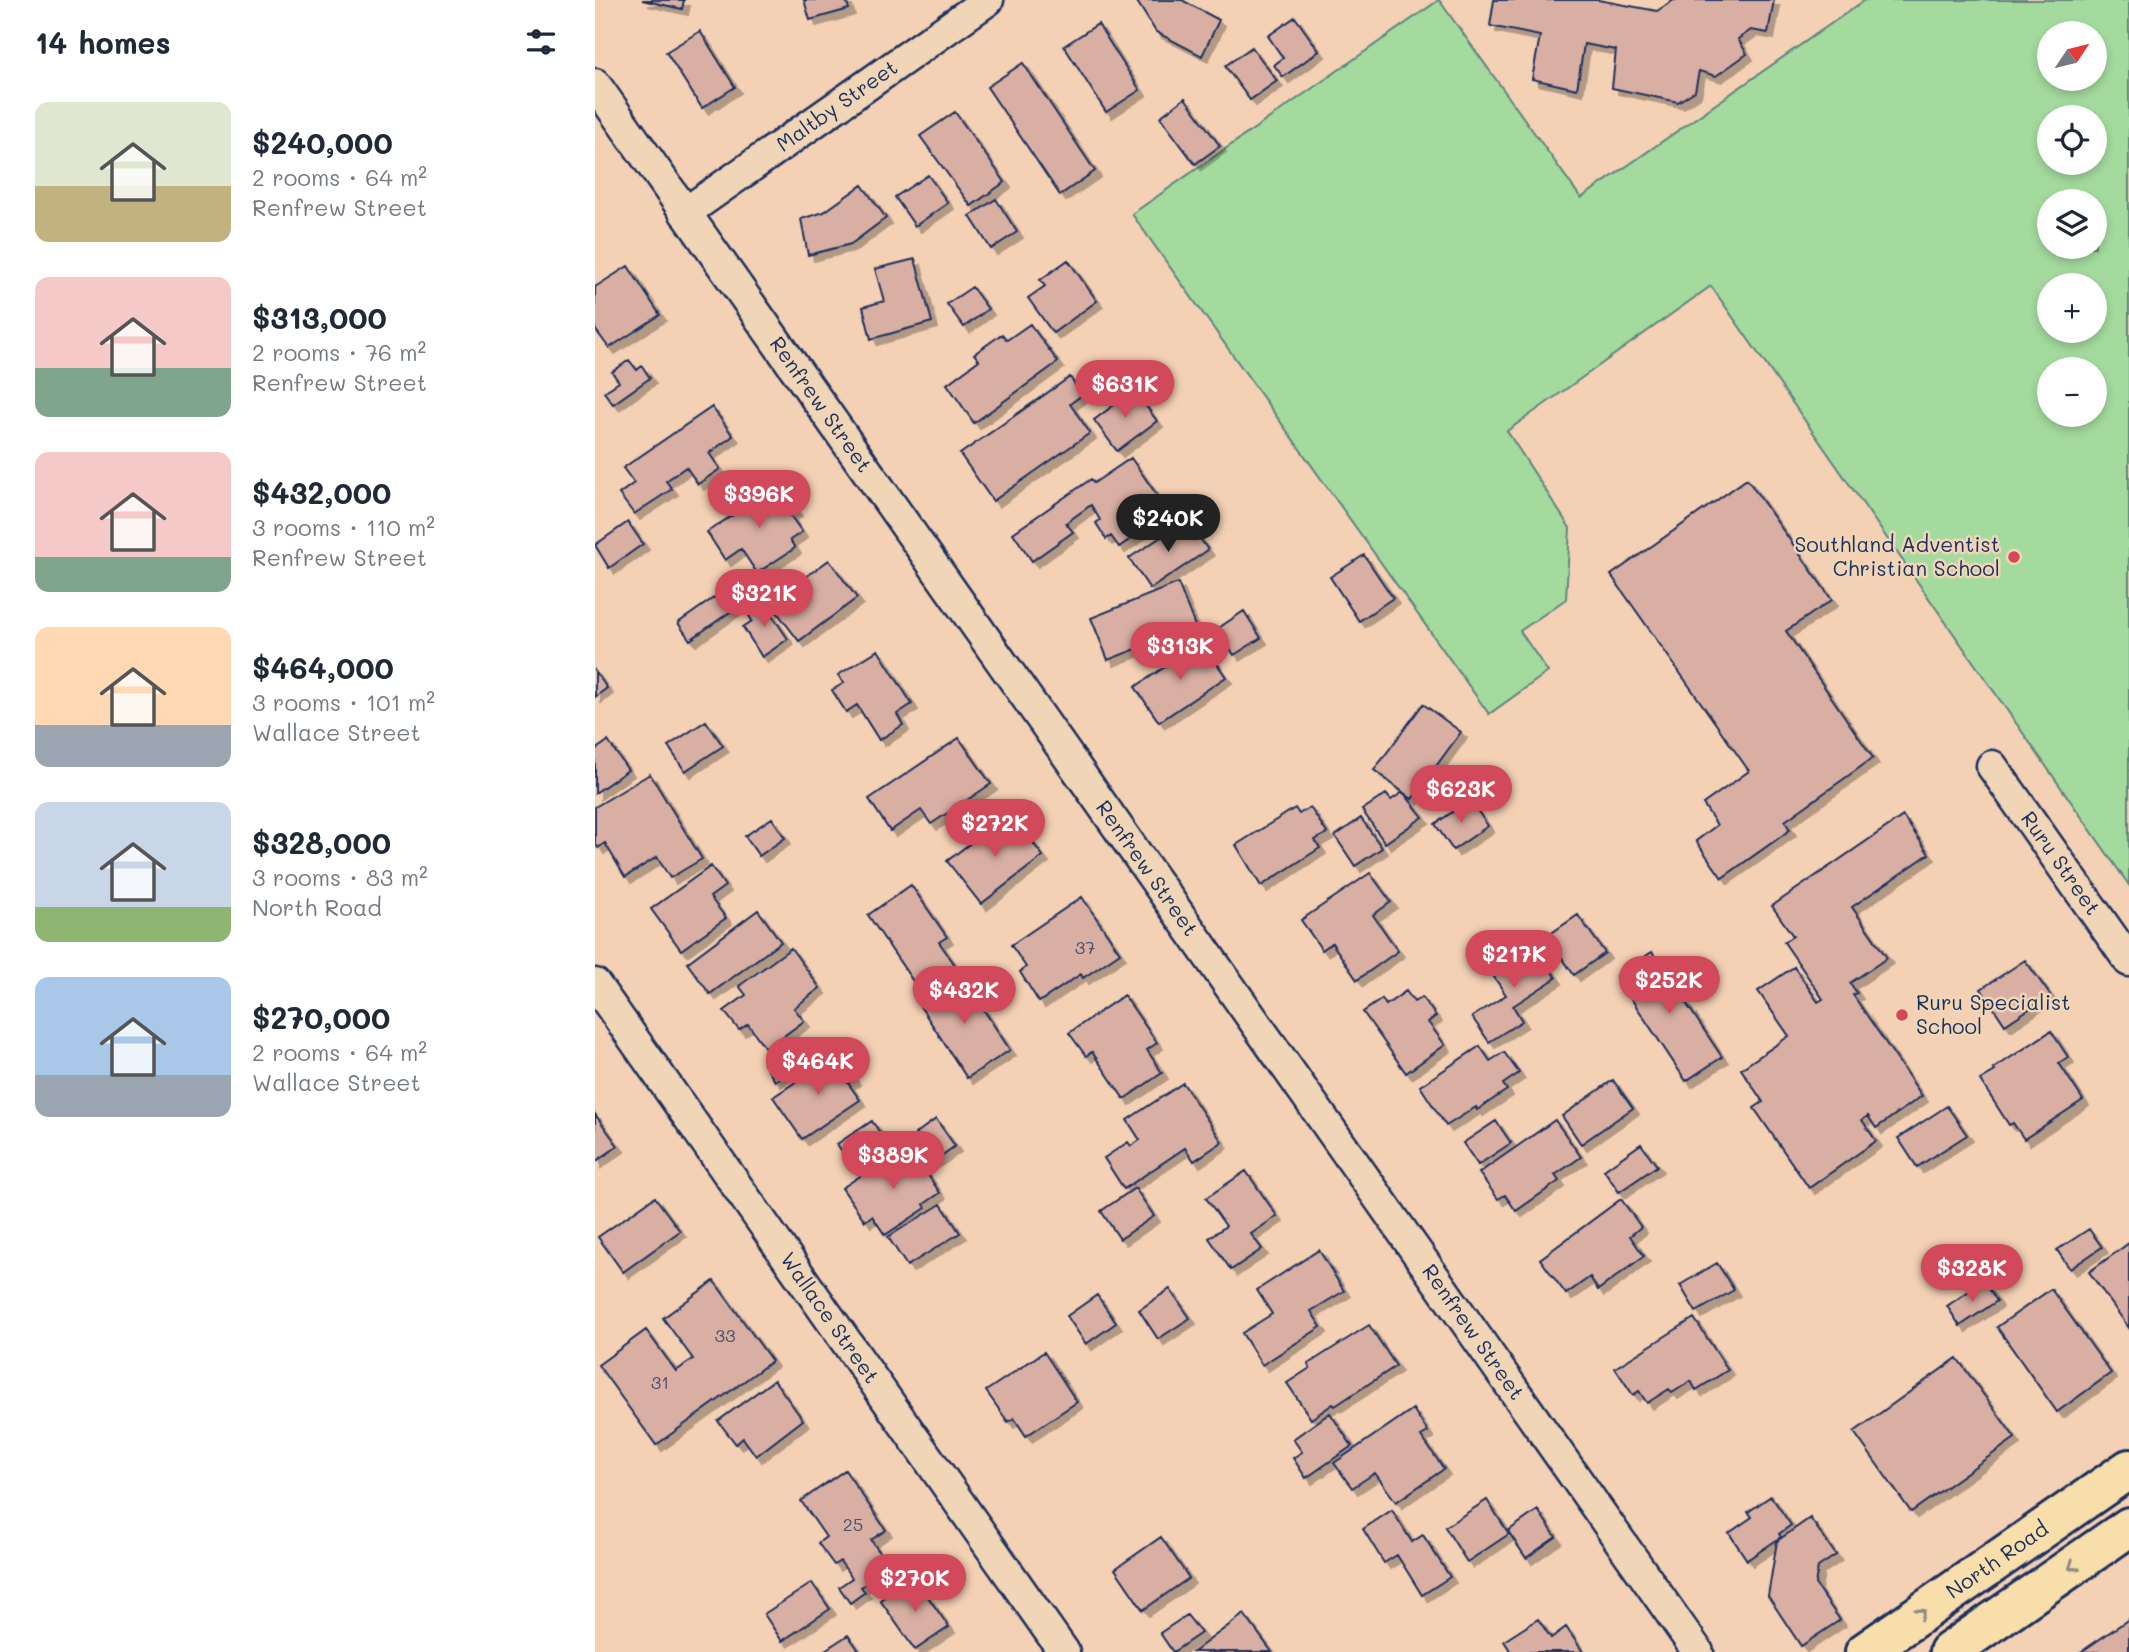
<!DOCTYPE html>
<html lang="en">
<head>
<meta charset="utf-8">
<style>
	:root { --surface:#fff; --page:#f2f2f3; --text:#1f2937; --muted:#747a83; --accent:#d1495b }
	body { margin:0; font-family:Mali,sans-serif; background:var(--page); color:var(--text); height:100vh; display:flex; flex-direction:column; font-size:26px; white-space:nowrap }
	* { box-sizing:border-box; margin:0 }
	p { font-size:23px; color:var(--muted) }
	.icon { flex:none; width:38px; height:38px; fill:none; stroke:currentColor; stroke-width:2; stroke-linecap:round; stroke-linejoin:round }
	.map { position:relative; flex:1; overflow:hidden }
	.details { display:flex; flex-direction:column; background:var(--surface); width:595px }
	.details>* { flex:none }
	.needle { width:46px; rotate:55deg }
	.buttons { position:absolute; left:1442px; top:21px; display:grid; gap:14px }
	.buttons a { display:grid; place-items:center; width:70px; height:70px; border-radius:50%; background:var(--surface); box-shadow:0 4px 10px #0003; font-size:35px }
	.price { position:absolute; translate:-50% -60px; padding:0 16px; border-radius:24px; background:var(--accent); color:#fff; font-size:23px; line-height:46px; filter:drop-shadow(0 2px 4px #0008) }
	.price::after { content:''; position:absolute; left:50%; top:42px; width:21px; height:16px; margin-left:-10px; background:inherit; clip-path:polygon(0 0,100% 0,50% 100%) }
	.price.active { background:#222; color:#fff }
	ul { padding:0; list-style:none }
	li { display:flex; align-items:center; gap:21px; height:175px; padding:0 35px }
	li span { display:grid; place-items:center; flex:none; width:196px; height:140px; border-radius:14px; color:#555 }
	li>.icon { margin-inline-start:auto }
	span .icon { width:84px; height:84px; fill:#fffc; stroke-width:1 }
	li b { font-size:30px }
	h2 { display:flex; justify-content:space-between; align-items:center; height:84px; padding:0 35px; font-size:30px }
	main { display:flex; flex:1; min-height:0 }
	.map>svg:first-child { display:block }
	.green { fill:#a4da9e; stroke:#60847e; stroke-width:2; fill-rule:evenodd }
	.building { fill:#d9afa3; stroke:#1b2f5e; stroke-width:2; filter:url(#shadow) }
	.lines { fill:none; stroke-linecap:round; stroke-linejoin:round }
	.street-casing { stroke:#1b2f5e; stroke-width:35 }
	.primary-casing { stroke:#1b2f5e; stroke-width:44 }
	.street { stroke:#f0d5b7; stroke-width:30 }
	.primary { stroke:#f8deab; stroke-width:38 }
	.oneway { stroke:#8a8684 }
	.poi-dot { fill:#d1495b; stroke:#f0d5b7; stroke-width:2.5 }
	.labels { text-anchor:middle; stroke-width:5; stroke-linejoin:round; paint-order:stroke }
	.number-label { font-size:18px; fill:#4a4f6f }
	.street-label { font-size:21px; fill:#1b2f5e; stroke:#f0d5b7 }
	.poi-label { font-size:21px; fill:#1b2f5e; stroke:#f0d5b7; text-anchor:end }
</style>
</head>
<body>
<main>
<section class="details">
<h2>14 homes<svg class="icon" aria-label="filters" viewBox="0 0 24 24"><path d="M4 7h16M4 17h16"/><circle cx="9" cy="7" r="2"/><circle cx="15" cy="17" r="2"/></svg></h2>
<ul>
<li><span style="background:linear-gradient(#dfe7d0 60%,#c2b280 0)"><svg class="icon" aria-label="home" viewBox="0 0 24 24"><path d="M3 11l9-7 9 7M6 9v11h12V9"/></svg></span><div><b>$240,000</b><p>2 rooms · 64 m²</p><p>Renfrew Street</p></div></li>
<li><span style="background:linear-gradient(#f6c9c9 65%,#7fa58c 0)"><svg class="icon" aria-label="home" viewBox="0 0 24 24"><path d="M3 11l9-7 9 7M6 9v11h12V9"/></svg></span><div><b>$313,000</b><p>2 rooms · 76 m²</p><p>Renfrew Street</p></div></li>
<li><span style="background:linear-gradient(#f6c9c9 75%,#7fa58c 0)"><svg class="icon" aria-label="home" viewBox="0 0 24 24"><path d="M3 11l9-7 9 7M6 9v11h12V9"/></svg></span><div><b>$432,000</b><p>3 rooms · 110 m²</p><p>Renfrew Street</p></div></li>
<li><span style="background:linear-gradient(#ffd9b3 70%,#9aa5b1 0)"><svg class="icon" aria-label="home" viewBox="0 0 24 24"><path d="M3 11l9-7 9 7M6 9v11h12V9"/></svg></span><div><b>$464,000</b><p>3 rooms · 101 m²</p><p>Wallace Street</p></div></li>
<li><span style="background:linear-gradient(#c9d6e8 75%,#8fb573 0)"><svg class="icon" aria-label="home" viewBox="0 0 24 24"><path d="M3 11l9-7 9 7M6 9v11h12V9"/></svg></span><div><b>$328,000</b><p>3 rooms · 83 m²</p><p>North Road</p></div></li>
<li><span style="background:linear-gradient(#a9c7e8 70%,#9aa5b1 0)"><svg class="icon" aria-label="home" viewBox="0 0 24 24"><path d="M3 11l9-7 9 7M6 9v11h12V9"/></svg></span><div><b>$270,000</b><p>2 rooms · 64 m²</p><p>Wallace Street</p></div></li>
</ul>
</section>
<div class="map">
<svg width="1534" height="1652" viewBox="0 0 1534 1652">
	<defs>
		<filter id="shadow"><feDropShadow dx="6" dy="6" stdDeviation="0" flood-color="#0004"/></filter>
	</defs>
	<rect width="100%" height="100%" fill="#f4d1b5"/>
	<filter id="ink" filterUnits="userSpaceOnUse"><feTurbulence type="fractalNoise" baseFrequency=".0143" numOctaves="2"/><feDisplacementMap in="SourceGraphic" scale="14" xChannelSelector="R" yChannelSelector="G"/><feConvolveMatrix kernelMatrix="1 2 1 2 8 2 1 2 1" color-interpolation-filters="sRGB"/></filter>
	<g filter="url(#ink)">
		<!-- green -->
		<path class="green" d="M844 0 986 198 1270 0H1534V885L1116 286 912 431 975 528 971 599 925 631 953 672 894 714 537 214ZM1454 33H1500V79H1454ZM1454 117H1500V163H1454ZM1500 201V247H1454V201ZM1454 285H1500V331H1454ZM1454 369H1500V415H1454Z"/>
		<!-- building -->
		<path class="building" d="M47 0H89L87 9Z
			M209 0H251L254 9 215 20Z
			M541 0H587L624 20 607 56 561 32Z
			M899 0H1003L1062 11 1079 0H1179L1173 33 1156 30 1143 39 1152 54 1121 76 1104 71 1100 91 1083 102 1017 88 1021 50 989 44 982 89 937 79 945 36 895 26Z
			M700 17 724 51 688 77 679 65 688 58 673 36Z
			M503 24 545 90 511 112 469 46Z
			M105 31 140 87 107 108 71 52Z
			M657 47 682 81 655 100 630 66Z
			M428 63 500 171 465 195 392 87Z
			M590 98 625 146 600 164 565 117Z
			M360 112 410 182 376 206 325 136Z
			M333 175 353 203 320 226 300 197Z
			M267 185 291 218 256 244 213 255 206 219 229 212Z
			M401 199 422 232 396 249 375 216Z
			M320 259 337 322 276 339 268 307 289 301 280 269Z
			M473 260 502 301 458 333 433 298 450 286 445 280Z
			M33 266 65 315 14 348 0 329V287Z
			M377 287 393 309 369 327 352 304Z
			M435 324 463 362 379 423 352 384 384 360 379 354 407 334 412 340Z
			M34 360 42 370 47 366 55 378 18 404 9 392 24 382 17 372Z
			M475 377 487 395 475 404 495 433 398 501 365 454Z
			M539 390 562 421 522 451 499 420Z
			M117 407 138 436 114 453 125 469 103 484 91 467 71 481 77 489 39 514 24 494 39 483 28 468Z
			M536 458 564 498 554 505 564 519 524 547 516 536 511 539 501 523 505 520 496 505 471 523 478 532 437 561 418 533 496 479 499 483Z
			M1152 479 1237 600 1191 631 1278 758 1190 821 1195 830 1127 878 1101 841 1122 825 1108 804 1154 771 1016 575Z
			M184 485 201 510 195 515 207 532 195 540 200 548 162 573 146 549 130 560 112 532Z
			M592 520 613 550 555 589 534 558Z
			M33 522 48 544 14 568 0 545Z
			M769 555 798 598 764 621 735 577Z
			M234 560 262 598 204 641 175 603Z
			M583 583 600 626 513 660 496 618Z
			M130 590 142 607 95 640 83 623Z
			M166 599 193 639 167 657 148 627 157 621 150 609Z
			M649 611 666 638 639 655 622 629Z
			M607 642 631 677 564 722 540 687Z
			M283 650 317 704 302 714 308 725 284 740 262 705 251 712 237 690 249 683 243 675Z
			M0 671 12 688 0 697Z
			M828 704 866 732 817 799 779 770Z
			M111 721 128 746 90 771 73 746Z
			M364 738 396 784 336 824 326 810 295 831 274 799Z
			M13 741 33 770 0 793V750Z
			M55 774 107 859 75 878 62 857 30 877 10 843 3 848 0 843V807Z
			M808 792 828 817 790 843 767 810 791 794 796 800Z
			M875 800 893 826 858 850 840 824Z
			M715 807 732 833 720 840 725 848 666 886 641 845 700 808 704 814Z
			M415 813 448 856 386 904 352 861Z
			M1308 816 1334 854 1257 907 1292 958 1255 983 1262 993 1258 995 1327 1096 1281 1128 1273 1116 1267 1120 1281 1141 1214 1188 1159 1108 1168 1102 1146 1069 1194 1036 1163 991 1199 967 1223 1002 1228 999 1189 942 1198 936 1177 906Z
			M177 818 190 838 164 856 150 836Z
			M766 818 787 848 760 866 740 836Z
			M116 866 130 886 115 897 131 918 86 950 56 909Z
			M775 873 796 902 778 915 803 951 762 980 737 943 727 950 706 920Z
			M316 885 352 937 344 942 360 965 324 990 273 915Z
			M487 897 525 953 488 978 486 974 444 1002 425 972 431 967 416 945Z
			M163 910 186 942 115 994 92 963Z
			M983 915 1010 953 979 975 952 936Z
			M938 943 961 978 918 1006 927 1021 894 1042 877 1017 911 995 895 971Z
			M196 948 225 988 199 1008 209 1021 171 1049 153 1024 144 1030 129 1011 151 995 144 986Z
			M1057 952 1127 1057 1091 1081 1021 976Z
			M1430 960 1455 995 1410 1025 1386 989Z
			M366 975 415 1050 372 1078 323 1003Z
			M811 991 819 1002 827 997 841 1016 833 1022 850 1045 811 1073 768 1012 787 999 791 1005Z
			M529 995 562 1043 552 1050 567 1073 529 1099 497 1052 491 1056 474 1033Z
			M1456 1031 1473 1057 1464 1063 1488 1100 1429 1139 1418 1123 1414 1125 1385 1080 1400 1071 1398 1069Z
			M885 1046 895 1061 909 1052 924 1073 908 1084 912 1090 882 1110 881 1107 851 1126 825 1086Z
			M191 1049 202 1066 180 1081 169 1064Z
			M243 1054 259 1079 253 1083 265 1100 207 1139 178 1097Z
			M1018 1080 1038 1108 986 1144 967 1116Z
			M588 1083 627 1142 599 1161 590 1148 529 1189 509 1158 533 1142 536 1146 545 1140 532 1120Z
			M1352 1106 1372 1135 1322 1167 1303 1138Z
			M0 1114 23 1146 0 1162Z
			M341 1119 360 1146 339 1161 320 1134Z
			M960 1120 986 1157 960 1175 964 1181 921 1211 910 1195 903 1199 884 1173Z
			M277 1121 294 1146 259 1169 242 1144Z
			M901 1121 916 1143 883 1165 868 1143Z
			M1046 1144 1062 1166 1024 1192 1009 1170Z
			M313 1145 345 1193 329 1204 331 1208 290 1235 277 1216 270 1221 247 1188Z
			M651 1171 682 1216 656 1234 667 1249 636 1270 614 1238 631 1226 611 1198Z
			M540 1188 559 1216 525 1239 506 1211Z
			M60 1197 85 1231 28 1272 3 1237Z
			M1026 1199 1046 1227 1035 1236 1049 1256 1003 1290 995 1277 971 1294 945 1259Z
			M346 1204 365 1233 312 1266 293 1237Z
			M1494 1229 1507 1247 1475 1269 1462 1250Z
			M1534 1243V1328L1494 1272Z
			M724 1250 749 1291 716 1311 726 1327 667 1365 647 1333 677 1314 662 1290Z
			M1122 1263 1139 1290 1101 1312 1085 1285Z
			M119 1281 177 1361 61 1445 3 1365 51 1330 81 1371 91 1364 98 1359 68 1318Z
			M1389 1281 1402 1301 1365 1326 1352 1306Z
			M575 1289 595 1318 563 1339 544 1310Z
			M1456 1289 1516 1373 1462 1412 1402 1327Z
			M502 1295 521 1323 491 1344 472 1316Z
			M1099 1318 1133 1370 1101 1390 1096 1381 1077 1393 1074 1389 1052 1403 1044 1391 1038 1395 1020 1368Z
			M774 1325 801 1366 740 1406 738 1404 716 1419 692 1383 715 1368 713 1364Z
			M449 1352 482 1402 431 1436 419 1418 413 1422 391 1391Z
			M1362 1358 1420 1438 1316 1512 1259 1432Z
			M179 1380 208 1420 161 1456 148 1438 141 1444 123 1421Z
			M818 1409 833 1432 826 1436 849 1469 801 1502 780 1473 757 1488 739 1463Z
			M735 1413 757 1446 711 1478 698 1458 707 1452 698 1439Z
			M250 1470 291 1530 276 1540 300 1574 279 1588 274 1582 266 1587 270 1592 255 1603 244 1587 257 1578 245 1561 239 1565 223 1543 231 1537 206 1501Z
			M1176 1496 1196 1525 1184 1534 1186 1537 1152 1560 1134 1533 1157 1517 1153 1512Z
			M892 1500 914 1534 872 1562 850 1527Z
			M797 1510 817 1542 828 1535 855 1577 827 1595 802 1555 789 1563 768 1529Z
			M943 1510 961 1537 931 1558 913 1531Z
			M1215 1518 1241 1555 1223 1567 1220 1584 1245 1620 1206 1646 1173 1596 1182 1541Z
			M566 1537 594 1578 548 1610 520 1569Z
			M319 1577 354 1627 320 1650 285 1600Z
			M217 1583 235 1609 187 1641 169 1614Z
			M649 1614 677 1652H598Z
			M592 1615 606 1633 578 1652 565 1633Z
			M943 1619 956 1638 971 1627 988 1652H916L909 1641Z
			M1534 1619V1652H1486Z
			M253 1635 265 1652H227Z"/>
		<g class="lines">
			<!-- street casing -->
			<g class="street-casing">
				<g id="street">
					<path id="s1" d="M0 84 1103 1652"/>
					<path id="s2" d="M90 213 393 0"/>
					<path id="s3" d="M1397 766 1534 961"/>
					<path id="s4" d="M0 984 469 1652"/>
				</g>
			</g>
			<!-- primary casing -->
			<g class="primary-casing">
				<g id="primary">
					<path id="s5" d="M1270 1652 1534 1469"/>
					<path d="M1354 1652 1534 1527"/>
				</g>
			</g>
			<!-- street -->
			<use href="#street" class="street"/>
			<!-- primary -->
			<use href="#primary" class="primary"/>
		</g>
		<!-- one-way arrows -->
		<defs><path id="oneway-chevron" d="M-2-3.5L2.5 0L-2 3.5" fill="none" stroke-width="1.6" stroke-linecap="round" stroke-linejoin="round" transform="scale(1.75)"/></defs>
		<g class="oneway">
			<use href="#oneway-chevron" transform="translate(1478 1566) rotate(145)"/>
			<use href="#oneway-chevron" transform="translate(1326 1613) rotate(-35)"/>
		</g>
	</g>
	<!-- markers -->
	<g class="poi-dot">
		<circle cx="1419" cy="557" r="7"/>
		<circle cx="1307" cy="1015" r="7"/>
	</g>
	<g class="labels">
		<!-- number labels -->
		<g class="number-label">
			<text x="490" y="954">37</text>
			<text x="130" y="1342">33</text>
			<text x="65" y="1389">31</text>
			<text x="258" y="1531">25</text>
		</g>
		<!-- street labels -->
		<g class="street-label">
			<text dy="7" stroke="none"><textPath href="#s2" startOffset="186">Maltby Street</textPath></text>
			<text dy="7" stroke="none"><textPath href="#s1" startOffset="392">Renfrew Street</textPath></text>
			<text dy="7" stroke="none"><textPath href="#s3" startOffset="119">Ruru Street</textPath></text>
			<text dy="7" stroke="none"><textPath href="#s1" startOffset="959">Renfrew Street</textPath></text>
			<text dy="7" stroke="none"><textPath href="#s4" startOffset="408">Wallace Street</textPath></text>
			<text dy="7" stroke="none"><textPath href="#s1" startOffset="1526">Renfrew Street</textPath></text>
			<text dy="7" stroke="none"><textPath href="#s5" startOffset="161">North Road</textPath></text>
		</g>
		<!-- poi labels -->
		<g class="poi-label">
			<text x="1405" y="552">Southland Adventist<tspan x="1405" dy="24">Christian School</tspan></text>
			<text x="1321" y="1010" text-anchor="start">Ruru Specialist<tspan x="1321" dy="24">School</tspan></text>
		</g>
	</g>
</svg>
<div class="buttons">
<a><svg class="needle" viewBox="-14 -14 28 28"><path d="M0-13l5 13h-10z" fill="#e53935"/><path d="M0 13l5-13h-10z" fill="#747a83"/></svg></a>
<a><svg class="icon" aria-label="locate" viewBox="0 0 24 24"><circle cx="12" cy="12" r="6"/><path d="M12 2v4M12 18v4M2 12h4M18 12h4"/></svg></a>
<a><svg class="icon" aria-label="layers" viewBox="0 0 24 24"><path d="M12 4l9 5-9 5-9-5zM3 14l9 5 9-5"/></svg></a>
<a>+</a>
<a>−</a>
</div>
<b class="price" style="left:530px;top:420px">$631K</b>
<b class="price" style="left:164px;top:530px">$396K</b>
<b class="price active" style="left:573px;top:554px">$240K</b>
<b class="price" style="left:169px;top:629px">$321K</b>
<b class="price" style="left:585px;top:682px">$313K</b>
<b class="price" style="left:866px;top:825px">$623K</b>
<b class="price" style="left:400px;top:859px">$272K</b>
<b class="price" style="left:919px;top:990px">$217K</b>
<b class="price" style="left:1074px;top:1016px">$252K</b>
<b class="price" style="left:369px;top:1026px">$432K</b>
<b class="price" style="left:223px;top:1097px">$464K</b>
<b class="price" style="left:298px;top:1191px">$389K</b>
<b class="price" style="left:1377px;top:1304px">$328K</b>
<b class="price" style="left:320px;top:1614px">$270K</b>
</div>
</main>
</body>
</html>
